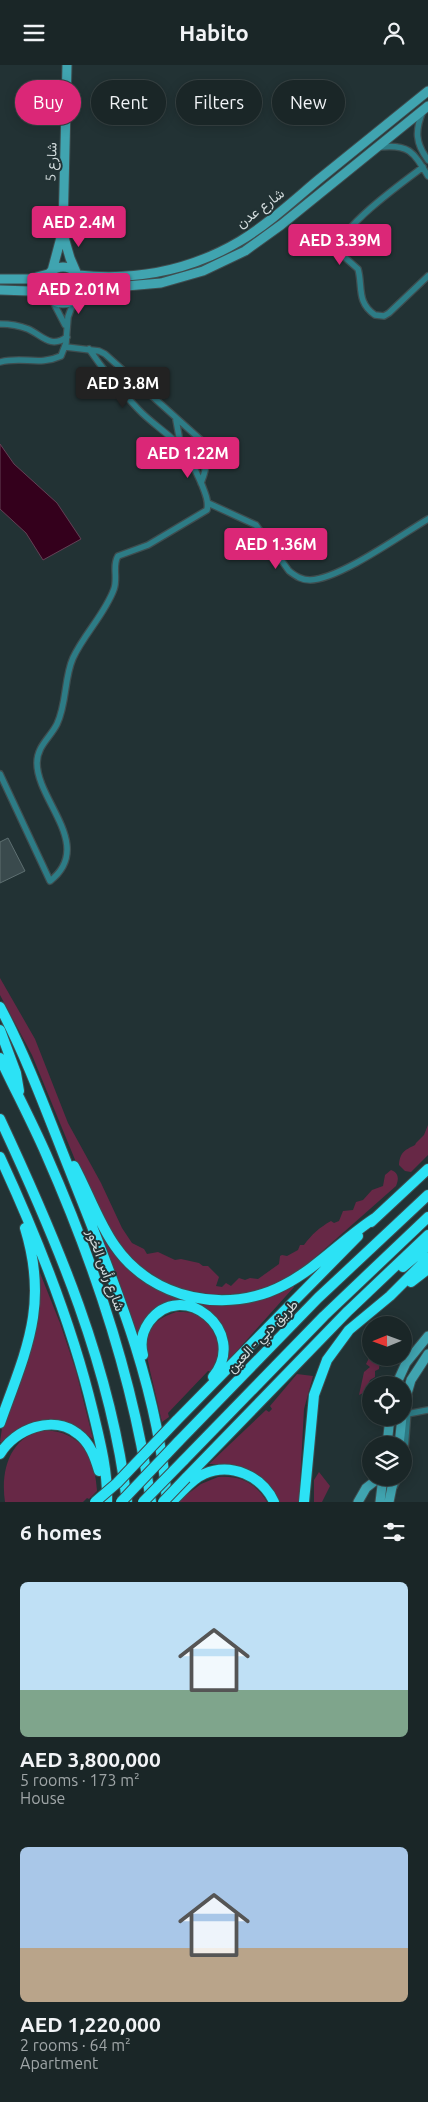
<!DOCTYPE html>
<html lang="en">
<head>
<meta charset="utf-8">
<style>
	:root { --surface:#1a2627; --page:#273233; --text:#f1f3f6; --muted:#9fa5a7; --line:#384344; --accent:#db2777 }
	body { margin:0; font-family:Ubuntu,Vazirmatn,sans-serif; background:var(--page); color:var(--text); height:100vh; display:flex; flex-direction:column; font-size:19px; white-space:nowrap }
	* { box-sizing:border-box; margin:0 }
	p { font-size:16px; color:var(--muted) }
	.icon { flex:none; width:28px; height:28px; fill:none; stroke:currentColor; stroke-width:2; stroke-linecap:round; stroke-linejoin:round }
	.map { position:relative; height:1437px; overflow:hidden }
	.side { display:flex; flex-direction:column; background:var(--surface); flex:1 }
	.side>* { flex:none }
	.banner { position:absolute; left:15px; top:15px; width:399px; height:45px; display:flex; gap:10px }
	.needle { width:32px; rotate:269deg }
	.controls { position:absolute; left:362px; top:1251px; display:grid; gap:10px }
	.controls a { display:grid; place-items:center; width:50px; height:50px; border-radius:50%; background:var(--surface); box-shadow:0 2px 12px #0003,0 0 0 1px var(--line); font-size:25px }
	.price { position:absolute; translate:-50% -42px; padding:0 11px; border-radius:5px; background:var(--accent); color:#fff; font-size:16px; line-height:32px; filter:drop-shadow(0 1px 2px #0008) }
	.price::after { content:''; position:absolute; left:50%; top:30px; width:15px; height:11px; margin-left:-8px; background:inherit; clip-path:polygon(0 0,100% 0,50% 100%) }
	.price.current { background:#222; color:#fff }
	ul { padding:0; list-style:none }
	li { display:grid; align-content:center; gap:10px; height:265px; padding:0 20px }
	li span { display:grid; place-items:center; height:155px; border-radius:8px; color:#555 }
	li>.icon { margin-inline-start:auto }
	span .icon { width:90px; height:90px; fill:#fffc; stroke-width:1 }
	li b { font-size:21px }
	h2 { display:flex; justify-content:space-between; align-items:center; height:60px; padding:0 20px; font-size:21px }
	.tag { padding:0 18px; border-radius:22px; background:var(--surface); box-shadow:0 2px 12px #0003,0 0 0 1px var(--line); font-size:18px; line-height:45px }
	.tag.current { background:var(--accent); color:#fff }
	header { display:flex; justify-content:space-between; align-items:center; height:65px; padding:0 20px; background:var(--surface); font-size:22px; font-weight:700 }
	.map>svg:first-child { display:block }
	.green { fill:#672846 }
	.water { fill:#34001c; stroke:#634155 }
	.building { fill:#3a4a4d; stroke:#5e6f71 }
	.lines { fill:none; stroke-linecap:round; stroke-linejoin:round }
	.street-casing { stroke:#3e4d4f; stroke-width:8 }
	.secondary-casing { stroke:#3e4d4f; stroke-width:11 }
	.highway-casing { stroke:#3e4d4f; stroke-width:12 }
	.street { stroke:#2d7c86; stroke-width:5.5 }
	.secondary { stroke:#40a4b0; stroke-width:9 }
	.highway { stroke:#2ce2f5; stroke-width:10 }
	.highway-bridge-casing { stroke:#3e4d4f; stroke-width:12; stroke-linecap:butt }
	.highway-bridge { stroke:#2ce2f5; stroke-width:10 }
	.labels { text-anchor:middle; stroke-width:4; stroke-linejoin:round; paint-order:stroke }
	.street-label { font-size:14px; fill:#d1dadb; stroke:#223234 }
</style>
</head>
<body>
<header><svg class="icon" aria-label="menu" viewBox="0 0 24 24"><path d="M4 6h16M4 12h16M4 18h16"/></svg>Habito<svg class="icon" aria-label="person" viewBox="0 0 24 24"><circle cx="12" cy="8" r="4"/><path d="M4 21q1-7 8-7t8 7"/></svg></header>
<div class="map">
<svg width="428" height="1437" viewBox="0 0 428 1437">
	<rect width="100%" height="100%" fill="#223234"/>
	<!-- green -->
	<path class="green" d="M0 913 35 974 68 1058 101 1118 122 1163 132 1178 144 1184 147 1189 158 1187 175 1195 181 1194 199 1198 203 1201H208L219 1212 216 1221 222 1222 226 1218 231 1221 239 1213 245 1215 250 1213 258 1214 279 1199 280 1191 282 1190 287 1191 298 1185 300 1180H304C311 1170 320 1162 331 1156L334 1158 339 1156 343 1146 353 1145 356 1137 363 1135 372 1125 383 1121 385 1110 391 1105C399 1108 399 1114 396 1121L302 1204 280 1218 251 1228 214 1230 179 1224 166 1218 135 1198 115 1175 78 1102 32 990 0 930Z
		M428 1060V1090L411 1107 405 1106 399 1100C400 1087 405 1085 415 1080L416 1078 424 1070Z
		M100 1167 114 1187 186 1234 185 1237H176L137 1269Z
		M38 1203 60 1258 76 1306 93 1374 72 1360 15 1366 2 1378 0 1377 3 1356 29 1281Z
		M293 1220 294 1222 227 1297C232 1272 221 1250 198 1240V1238Z
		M176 1247C197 1246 208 1252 216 1272 219 1279 220 1285 219 1292 217 1297 214 1302 211 1306H208L168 1348 169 1352 162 1357C158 1341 155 1326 151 1310 144 1281 141 1258 176 1247Z
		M371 1289V1292L380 1293 379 1304 375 1306V1312L370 1315 365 1327 359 1330 364 1307 370 1302 366 1299Z
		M297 1309 313 1311 304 1344 299 1437H279C268 1407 239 1398 209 1399L266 1345 269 1347 272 1344 270 1341Z
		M44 1365C82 1367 95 1391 97 1426L89 1434 87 1433 83 1437H5C0 1404 11 1371 44 1365Z
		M319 1407 330 1421 322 1437H314V1415Z
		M218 1412C240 1410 256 1418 267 1437H177L201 1419Z"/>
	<!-- water -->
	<path class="water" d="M0 379 14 399 57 438 81 474 43 495 26 468 0 444Z"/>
	<!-- building -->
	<path class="building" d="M8 773 25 806 0 818V777Z"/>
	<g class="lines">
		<!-- street casing -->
		<g class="street-casing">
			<path id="street" d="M423 46C415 65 415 78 428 95
				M379 82C409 79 413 86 428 111
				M423 102C403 117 343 160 338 183L341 189 358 204C363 221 356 237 375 250L384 251 389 248 428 211
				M51 233 65 260
				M0 259C10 259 18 260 28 264 42 270 50 284 67 272
				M66 282 99 286 105 289 201 375C210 388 207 403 201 418
				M0 297C23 291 39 301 61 291L66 278 68 252 75 233
				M176 355 181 382
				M208 438 256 460 289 506C296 511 301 515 310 515 340 514 401 470 428 454
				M0 709 50 816C95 781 37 736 37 698 37 681 50 673 57 659 67 638 64 613 73 593 84 569 105 549 114 524 118 513 112 500 118 491L148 480 207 445C209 436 205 428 202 420 196 407 191 393 181 382 168 368 151 358 138 344 120 325 104 306 89 284
				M407 1349 428 1345
				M404 1397 409 1332
				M394 1422 399 1412"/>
		</g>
		<!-- secondary casing -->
		<g class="secondary-casing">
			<path id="secondary" d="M63 169 70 193 76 207
				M45 220a18 18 0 1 1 36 0a18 18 0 1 1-36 0Z
				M52 206 63 165 67 0
				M78 210C135 216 191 205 240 176 268 159 293 136 318 115 355 85 391 56 428 26
				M0 214H29L48 209
				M0 225 29 226 48 229
				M79 228 92 224 161 218 203 206 245 186 281 160 428 41
				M396 1320 406 1298 428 1271
				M404 1339 411 1315 428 1289
				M387 1380 390 1352
				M399 1380 402 1352
				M358 1437 366 1423 380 1412
				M380 1437 383 1412
				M389 1437 394 1412"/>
		</g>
		<!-- highway casing -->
		<g class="highway-casing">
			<path id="highway" d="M0 942C28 995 48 1051 70 1106 112 1212 159 1322 167 1437
				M0 965 16 1008 19 1026
				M0 993C15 1025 32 1057 46 1089 95 1200 134 1316 151 1437
				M0 1054C57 1176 111 1302 127 1437
				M0 1092C38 1174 72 1259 93 1347 100 1376 108 1407 107 1437
				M74 1101C88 1127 98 1157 115 1181 152 1235 228 1250 284 1220 317 1203 344 1173 375 1153
				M371 1157 428 1104
				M403 1202 428 1181
				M411 1217 428 1204
				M143 1290C140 1279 142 1267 149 1257 181 1212 250 1266 213 1312
				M176 1356 358 1171
				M0 1358C26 1285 49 1241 25 1163
				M178 1377 318 1233 428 1130
				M0 1389C15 1364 53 1349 78 1369 90 1378 95 1392 99 1406
				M183 1396 324 1251 428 1152
				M186 1413 348 1246 428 1170
				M171 1437C182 1428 191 1414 204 1409 231 1397 262 1411 274 1437
				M304 1437 314 1330 327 1295 349 1265 390 1231 428 1193"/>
		</g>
		<!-- street -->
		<use href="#street" class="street"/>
		<!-- secondary -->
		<use href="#secondary" class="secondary"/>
		<!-- highway -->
		<use href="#highway" class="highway"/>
		<!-- highway-bridge casing -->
		<g class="highway-bridge-casing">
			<path id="highway-bridge" d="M95 1437 117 1418 176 1356
				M121 1437 178 1377
				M143 1437 183 1396
				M163 1437 186 1413"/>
		</g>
		<!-- highway-bridge -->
		<use href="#highway-bridge" class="highway-bridge"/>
	</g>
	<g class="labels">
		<!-- street labels -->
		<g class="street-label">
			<text transform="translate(51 97) rotate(-88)" y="5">شارع 5</text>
			<text transform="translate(260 143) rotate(-37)" y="5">شارع عدن</text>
			<text transform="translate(106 1205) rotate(70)" y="5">شارع رأس الخور</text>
			<text transform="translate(262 1271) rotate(-46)" y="5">طريق دبي - العين</text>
		</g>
	</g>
</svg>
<div class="controls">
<a><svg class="needle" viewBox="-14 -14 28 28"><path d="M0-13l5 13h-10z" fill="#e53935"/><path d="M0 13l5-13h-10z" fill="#9fa5a7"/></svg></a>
<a><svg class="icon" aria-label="locate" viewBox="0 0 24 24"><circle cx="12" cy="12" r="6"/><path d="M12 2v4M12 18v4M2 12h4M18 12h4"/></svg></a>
<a><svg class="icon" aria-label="layers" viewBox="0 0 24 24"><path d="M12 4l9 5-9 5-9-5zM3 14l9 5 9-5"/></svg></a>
</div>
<b class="price" style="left:79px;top:183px">AED 2.4M</b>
<b class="price" style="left:340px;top:201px">AED 3.39M</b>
<b class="price" style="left:79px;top:250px">AED 2.01M</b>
<b class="price current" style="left:123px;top:344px">AED 3.8M</b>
<b class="price" style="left:188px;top:414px">AED 1.22M</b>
<b class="price" style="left:276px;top:505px">AED 1.36M</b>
<div class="banner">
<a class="tag current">Buy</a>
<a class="tag">Rent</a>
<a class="tag">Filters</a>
<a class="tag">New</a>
</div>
</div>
<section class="side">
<h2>6 homes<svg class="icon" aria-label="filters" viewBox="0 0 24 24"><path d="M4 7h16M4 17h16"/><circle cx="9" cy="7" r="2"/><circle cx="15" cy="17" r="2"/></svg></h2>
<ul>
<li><span style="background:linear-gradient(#bfe0f5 70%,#7fa58c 0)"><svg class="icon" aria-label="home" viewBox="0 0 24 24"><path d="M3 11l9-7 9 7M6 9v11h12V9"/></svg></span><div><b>AED 3,800,000</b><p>5 rooms · 173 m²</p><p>House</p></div></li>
<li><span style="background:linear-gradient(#a9c7e8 65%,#b9a48a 0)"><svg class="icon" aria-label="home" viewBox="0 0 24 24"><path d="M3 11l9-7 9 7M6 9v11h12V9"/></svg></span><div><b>AED 1,220,000</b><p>2 rooms · 64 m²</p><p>Apartment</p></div></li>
</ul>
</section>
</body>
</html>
